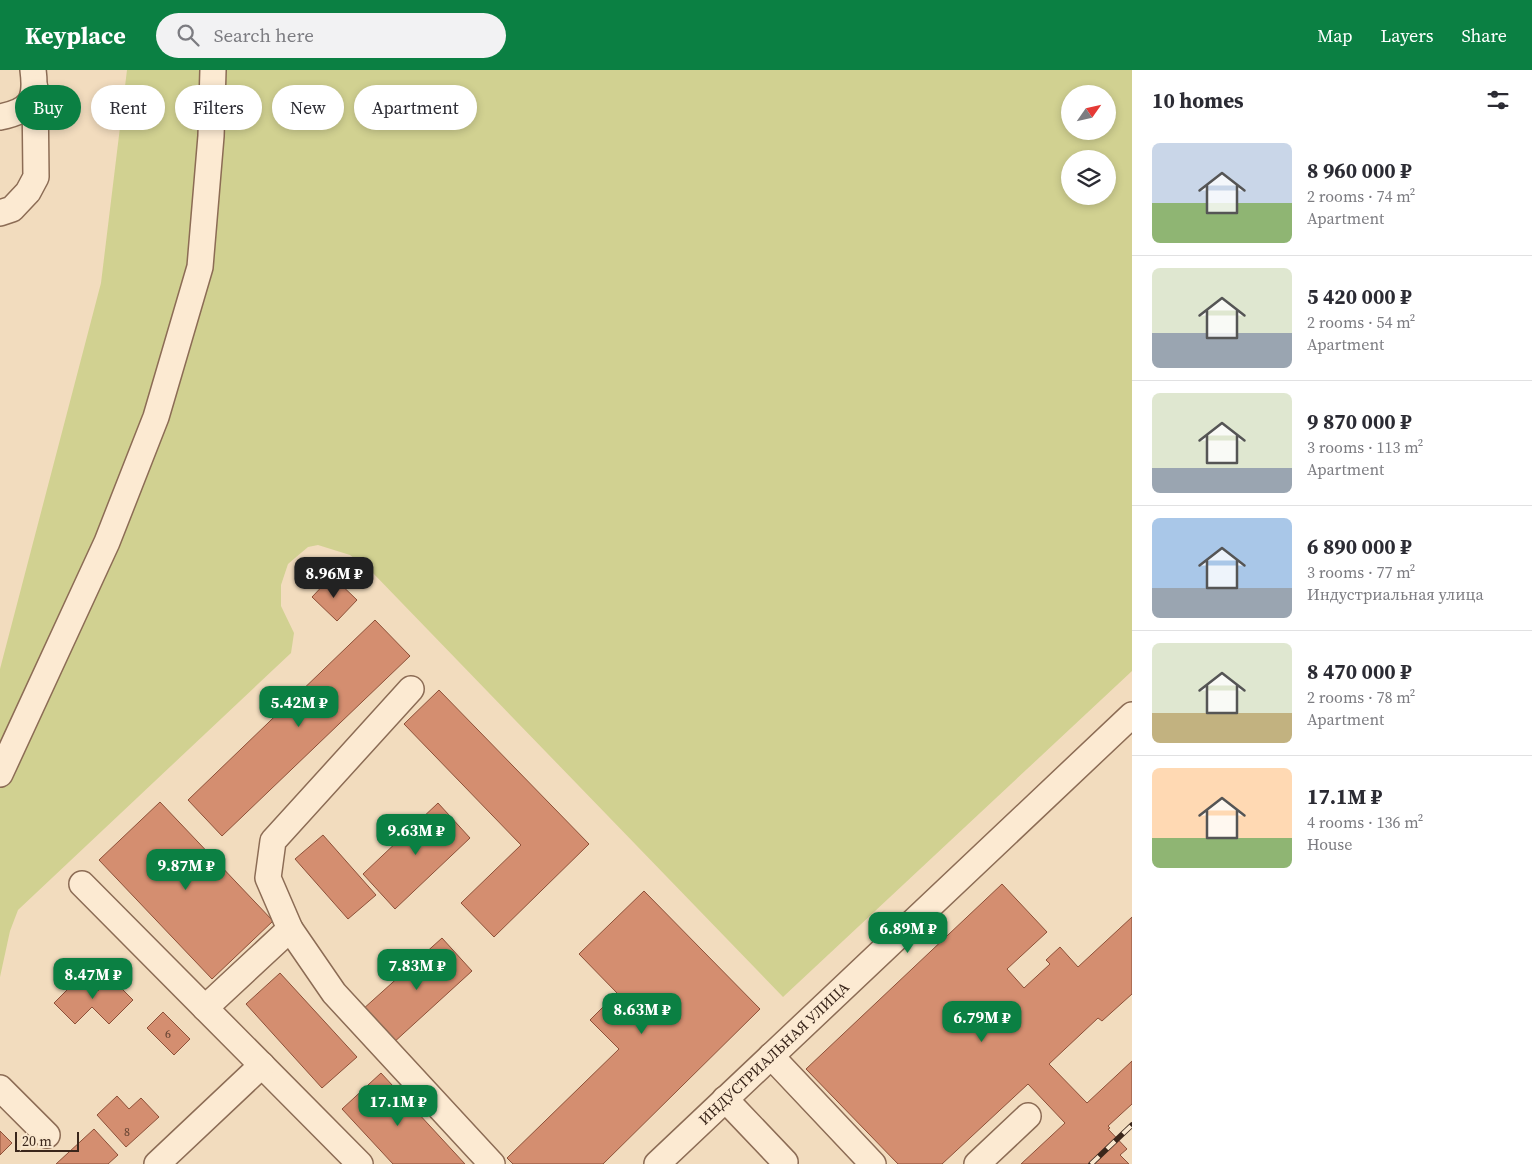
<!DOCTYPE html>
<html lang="en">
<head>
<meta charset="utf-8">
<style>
	:root { --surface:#fff; --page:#f2f2f3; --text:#2b2b33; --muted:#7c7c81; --line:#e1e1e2; --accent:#0b8043 }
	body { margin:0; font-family:"Source Serif 4",serif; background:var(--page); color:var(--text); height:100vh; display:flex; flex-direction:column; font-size:19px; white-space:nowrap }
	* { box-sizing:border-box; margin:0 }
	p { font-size:16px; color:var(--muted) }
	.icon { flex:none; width:28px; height:28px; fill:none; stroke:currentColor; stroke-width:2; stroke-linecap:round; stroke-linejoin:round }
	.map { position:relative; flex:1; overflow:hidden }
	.drawer { display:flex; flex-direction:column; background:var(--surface); width:400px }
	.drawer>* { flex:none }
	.banner { position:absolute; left:15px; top:15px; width:475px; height:45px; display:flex; gap:10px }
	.needle { width:32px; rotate:56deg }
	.fabs { position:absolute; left:1061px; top:15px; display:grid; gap:10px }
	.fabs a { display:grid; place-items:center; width:55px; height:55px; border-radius:50%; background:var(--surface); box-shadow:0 2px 8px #0003; font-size:25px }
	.scale { position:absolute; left:15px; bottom:12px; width:64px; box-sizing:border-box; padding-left:5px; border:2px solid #3a261b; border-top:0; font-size:14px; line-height:18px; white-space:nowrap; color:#3a261b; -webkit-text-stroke:4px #f9e7ce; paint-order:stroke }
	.price { position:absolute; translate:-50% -42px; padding:0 11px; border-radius:10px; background:var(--accent); color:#fff; font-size:16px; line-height:32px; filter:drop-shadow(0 1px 2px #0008) }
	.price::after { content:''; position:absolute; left:50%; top:30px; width:15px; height:11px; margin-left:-8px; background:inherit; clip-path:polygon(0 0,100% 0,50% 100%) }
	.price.selected { background:#222; color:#fff }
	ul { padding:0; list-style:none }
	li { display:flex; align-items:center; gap:15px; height:125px; padding:0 20px }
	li+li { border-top:1px solid var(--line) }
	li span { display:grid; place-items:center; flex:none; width:140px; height:100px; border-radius:8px; color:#555 }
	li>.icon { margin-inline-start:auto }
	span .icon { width:60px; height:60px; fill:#fffc; stroke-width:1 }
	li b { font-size:21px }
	h2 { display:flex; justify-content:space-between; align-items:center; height:60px; padding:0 20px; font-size:21px }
	.tag { padding:0 18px; border-radius:22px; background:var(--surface); box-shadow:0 2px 8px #0003; font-size:18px; line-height:45px }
	.tag.selected { background:var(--accent); color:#fff }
	header { display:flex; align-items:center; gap:30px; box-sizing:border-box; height:70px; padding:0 25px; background:var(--accent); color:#fff }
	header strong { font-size:24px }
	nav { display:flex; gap:28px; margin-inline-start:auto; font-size:18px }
	.search { width:350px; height:45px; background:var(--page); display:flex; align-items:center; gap:12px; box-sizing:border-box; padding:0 18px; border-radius:28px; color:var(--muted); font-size:19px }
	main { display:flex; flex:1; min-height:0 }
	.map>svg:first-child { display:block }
	.green { fill:#d1d191; fill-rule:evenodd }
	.building { fill:#d48e70; stroke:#8d5038 }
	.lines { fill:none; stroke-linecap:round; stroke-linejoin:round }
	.minor-casing { stroke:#8c6c55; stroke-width:28 }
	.minor { stroke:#fcead2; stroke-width:25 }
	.rail-casing { stroke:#3a261b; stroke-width:5.5 }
	.rail { stroke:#f9e7ce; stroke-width:4; stroke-dasharray:11; stroke-linecap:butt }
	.labels { text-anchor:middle; stroke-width:5; stroke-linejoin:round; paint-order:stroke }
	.number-label { font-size:12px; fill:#604030 }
	.street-label { font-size:15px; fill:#3a261b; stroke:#f9e7ce }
</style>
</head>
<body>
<header>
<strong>Keyplace</strong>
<div class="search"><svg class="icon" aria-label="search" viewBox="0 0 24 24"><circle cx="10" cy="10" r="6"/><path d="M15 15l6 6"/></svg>Search here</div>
<nav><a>Map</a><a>Layers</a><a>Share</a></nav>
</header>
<main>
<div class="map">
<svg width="1132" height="1094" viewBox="0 0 1132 1094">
	<rect width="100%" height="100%" fill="#f2dcbe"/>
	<!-- green -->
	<path class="green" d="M127 0H1132V601L783 927 371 501 350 485 318 475 308 477 288 494 281 515V536L294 563 291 583 18 840 10 861 0 907V599L101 213ZM1070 24H1108V61H1070ZM1070 89H1108V126H1070Z"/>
	<!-- building -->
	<path class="building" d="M332 506 357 530 337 551 312 527Z
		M375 550 410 586 222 766 188 730Z
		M439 620 589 774 494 867 461 833 521 775 404 654Z
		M160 732 273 851 212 909 99 790Z
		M438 733 470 768 395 839 363 804Z
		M323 765 376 825 348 849 295 789Z
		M1002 814 1047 862 1007 899 1024 918 1050 894 1046 890 1060 877 1078 897 1132 847V924L1102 951 1098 948 1049 994 1087 1033 1132 991V1034L1108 1056 1110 1058 1108 1059 1127 1079 1120 1085 1129 1094H1021L1065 1053 1028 1014 942 1094H898L806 999Z
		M644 821 760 939 603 1094H513L507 1088 619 979 590 950 617 923 579 884Z
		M442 868 472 901 392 974 362 940Z
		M280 903 357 987 322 1018 246 934Z
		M82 905 98 921 111 908 133 930 109 954 92 937 75 954 54 933Z
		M163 942 190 969 174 985 147 958Z
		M381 1003 465 1094H393L342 1039Z
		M117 1026 129 1039 141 1028 159 1047 126 1077 97 1045Z
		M94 1059 118 1085 108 1094H56Z
		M0 1061 12 1073 0 1085Z"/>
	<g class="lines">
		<!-- minor casing -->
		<g class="minor-casing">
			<g id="minor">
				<path d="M0 47C31 41 37 30 33 0"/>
				<path d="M0 143 12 139 28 122 36 107 35 18"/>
				<path d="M411 619 273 771 268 808 290 859 334 923 492 1094"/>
				<path d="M0 704 107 472 156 347 200 197 211 66 213 0"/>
				<path d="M82 814 360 1094"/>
				<path d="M205 938 290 859"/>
				<path d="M771 986 873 1094"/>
				<path d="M0 1018 47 1065"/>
				<path d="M725 1029 785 1092"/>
				<path d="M157 1094 262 995"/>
				<path id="s1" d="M657 1094 1132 645"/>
				<path d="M977 1094 1028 1046"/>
			</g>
		</g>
		<!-- minor -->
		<use href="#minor" class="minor"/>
		<!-- rail casing -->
		<g class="rail-casing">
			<path id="rail" d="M1091 1094 1132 1055"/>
		</g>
		<!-- rail -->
		<use href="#rail" class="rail"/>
	</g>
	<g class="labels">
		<!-- number labels -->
		<g class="number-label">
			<text x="168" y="968">6</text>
			<text x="127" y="1066">8</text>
		</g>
		<!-- street labels -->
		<g class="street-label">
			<text dy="5" stroke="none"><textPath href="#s1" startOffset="161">ИНДУСТРИАЛЬНАЯ УЛИЦА</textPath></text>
		</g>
	</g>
</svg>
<div class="fabs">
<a><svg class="needle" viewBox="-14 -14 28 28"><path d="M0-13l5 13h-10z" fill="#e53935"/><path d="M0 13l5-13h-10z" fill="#7c7c81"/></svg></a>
<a><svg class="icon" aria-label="layers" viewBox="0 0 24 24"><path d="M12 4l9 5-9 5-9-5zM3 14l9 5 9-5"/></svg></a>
</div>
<div class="scale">20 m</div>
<b class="price selected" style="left:334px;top:529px">8.96M ₽</b>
<b class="price" style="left:299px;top:658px">5.42M ₽</b>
<b class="price" style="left:416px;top:786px">9.63M ₽</b>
<b class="price" style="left:186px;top:821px">9.87M ₽</b>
<b class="price" style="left:908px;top:884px">6.89M ₽</b>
<b class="price" style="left:417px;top:921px">7.83M ₽</b>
<b class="price" style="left:93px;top:930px">8.47M ₽</b>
<b class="price" style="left:642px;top:965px">8.63M ₽</b>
<b class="price" style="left:982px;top:973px">6.79M ₽</b>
<b class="price" style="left:398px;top:1057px">17.1M ₽</b>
<div class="banner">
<a class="tag selected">Buy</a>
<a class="tag">Rent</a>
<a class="tag">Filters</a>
<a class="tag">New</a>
<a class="tag">Apartment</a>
</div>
</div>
<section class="drawer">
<h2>10 homes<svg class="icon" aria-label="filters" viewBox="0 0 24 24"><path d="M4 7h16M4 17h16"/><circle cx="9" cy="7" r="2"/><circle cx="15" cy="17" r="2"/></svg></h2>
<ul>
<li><span style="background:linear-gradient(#c9d6e8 60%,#8fb573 0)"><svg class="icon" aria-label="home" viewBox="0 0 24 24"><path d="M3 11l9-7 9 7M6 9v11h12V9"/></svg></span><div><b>8 960 000 ₽</b><p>2 rooms · 74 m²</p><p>Apartment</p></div></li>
<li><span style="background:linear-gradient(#dfe7d0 65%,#9aa5b1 0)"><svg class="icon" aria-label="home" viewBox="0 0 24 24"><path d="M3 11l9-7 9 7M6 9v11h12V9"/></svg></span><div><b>5 420 000 ₽</b><p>2 rooms · 54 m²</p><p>Apartment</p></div></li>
<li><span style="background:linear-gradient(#dfe7d0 75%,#9aa5b1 0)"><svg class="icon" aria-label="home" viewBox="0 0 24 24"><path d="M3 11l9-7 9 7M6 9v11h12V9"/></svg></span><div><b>9 870 000 ₽</b><p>3 rooms · 113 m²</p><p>Apartment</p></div></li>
<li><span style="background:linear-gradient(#a9c7e8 70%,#9aa5b1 0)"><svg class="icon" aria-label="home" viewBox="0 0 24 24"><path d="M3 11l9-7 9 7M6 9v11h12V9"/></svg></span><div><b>6 890 000 ₽</b><p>3 rooms · 77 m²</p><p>Индустриальная улица</p></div></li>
<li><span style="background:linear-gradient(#dfe7d0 70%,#c2b280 0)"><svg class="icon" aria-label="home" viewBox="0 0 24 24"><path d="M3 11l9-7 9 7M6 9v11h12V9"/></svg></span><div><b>8 470 000 ₽</b><p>2 rooms · 78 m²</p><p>Apartment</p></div></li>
<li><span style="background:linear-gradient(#ffd9b3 70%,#8fb573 0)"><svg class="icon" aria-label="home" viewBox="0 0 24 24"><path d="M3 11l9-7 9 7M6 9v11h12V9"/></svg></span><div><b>17.1M ₽</b><p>4 rooms · 136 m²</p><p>House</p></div></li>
</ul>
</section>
</main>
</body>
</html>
